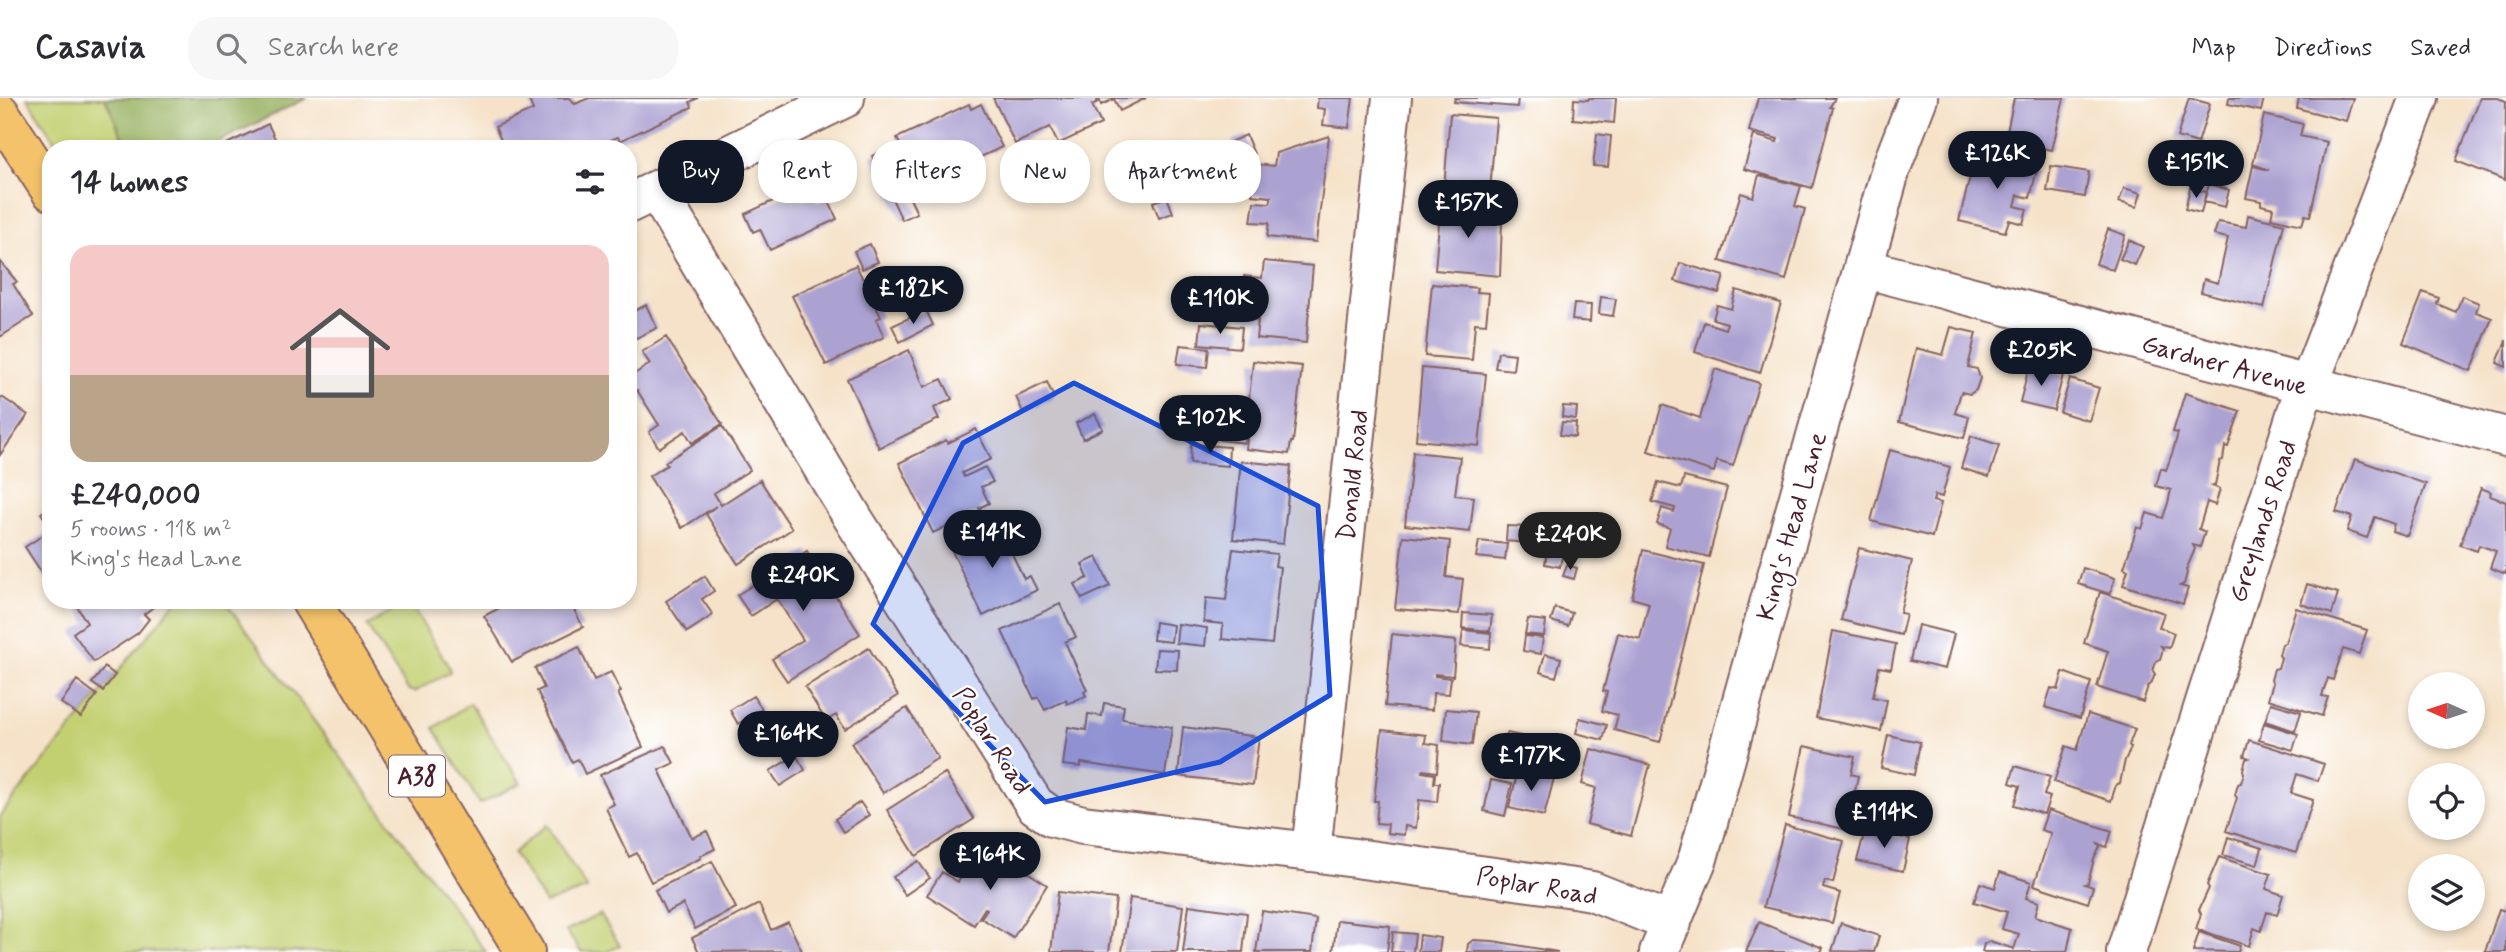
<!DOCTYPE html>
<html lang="en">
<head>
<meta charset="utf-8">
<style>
	:root { --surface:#fff; --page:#f7f7f7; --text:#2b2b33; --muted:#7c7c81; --line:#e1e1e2; --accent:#111827 }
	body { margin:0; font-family:Mynerve,sans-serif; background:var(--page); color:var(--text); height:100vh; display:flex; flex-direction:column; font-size:26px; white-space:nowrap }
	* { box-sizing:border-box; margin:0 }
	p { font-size:23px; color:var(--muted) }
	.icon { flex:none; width:38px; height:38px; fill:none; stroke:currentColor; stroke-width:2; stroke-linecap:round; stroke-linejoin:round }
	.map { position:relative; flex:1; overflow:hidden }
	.drawer { position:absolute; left:42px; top:42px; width:595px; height:469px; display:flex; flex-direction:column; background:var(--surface); border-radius:28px; box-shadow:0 4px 10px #0003 }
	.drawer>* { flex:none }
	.banner { position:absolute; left:658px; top:42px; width:665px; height:63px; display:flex; gap:14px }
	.needle { width:46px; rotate:273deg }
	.buttons { position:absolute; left:2408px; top:574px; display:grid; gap:14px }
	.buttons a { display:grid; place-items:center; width:77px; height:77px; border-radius:50%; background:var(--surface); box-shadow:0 4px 10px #0003; font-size:35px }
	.price { position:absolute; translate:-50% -60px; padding:0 16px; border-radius:24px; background:var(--accent); color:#fff; font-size:23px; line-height:46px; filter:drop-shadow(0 2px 4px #0008) }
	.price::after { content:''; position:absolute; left:50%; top:42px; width:21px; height:16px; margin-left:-10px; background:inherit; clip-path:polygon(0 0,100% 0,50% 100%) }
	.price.current { background:#222; color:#fff }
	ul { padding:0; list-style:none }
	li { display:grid; align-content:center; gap:14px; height:371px; padding:0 28px }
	li span { display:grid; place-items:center; height:217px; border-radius:21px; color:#555 }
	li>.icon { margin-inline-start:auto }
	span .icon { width:126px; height:126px; fill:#fffc; stroke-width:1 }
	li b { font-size:30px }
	h2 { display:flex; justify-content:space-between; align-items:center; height:84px; padding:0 28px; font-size:30px }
	.chip { padding:0 24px; border-radius:28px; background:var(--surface); box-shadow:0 4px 10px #0003; font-size:24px; line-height:63px }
	.chip.current { background:var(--accent); color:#fff }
	header { display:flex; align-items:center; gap:42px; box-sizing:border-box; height:98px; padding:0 35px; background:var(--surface); border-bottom:2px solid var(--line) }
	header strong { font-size:33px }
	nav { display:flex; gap:38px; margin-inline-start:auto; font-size:24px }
	.search { width:490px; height:63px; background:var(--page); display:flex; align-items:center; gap:18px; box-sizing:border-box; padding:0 24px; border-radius:28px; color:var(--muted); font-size:26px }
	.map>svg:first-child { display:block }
	.green { fill:#c3d072; stroke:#86784e; stroke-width:2 }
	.forest { fill:#9ab264; stroke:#726848; stroke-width:2 }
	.building { fill:#aca2d1 }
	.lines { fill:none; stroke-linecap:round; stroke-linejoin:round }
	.minor-casing { stroke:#866362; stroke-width:42 }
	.highway-casing { stroke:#866362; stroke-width:42 }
	.minor { stroke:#fff; stroke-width:38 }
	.highway { stroke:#f3c26a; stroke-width:38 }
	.marked { fill:#1d4ed8; fill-opacity:0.2; stroke:#1d4ed8; stroke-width:5; stroke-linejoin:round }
	.labels { text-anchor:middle; stroke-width:5; stroke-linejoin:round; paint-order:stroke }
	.shield { fill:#fff; stroke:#80626b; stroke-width:2 }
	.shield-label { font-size:24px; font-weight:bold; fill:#4a1f2b }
	.street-label { font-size:26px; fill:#4a1f2b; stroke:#fff }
</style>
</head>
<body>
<header>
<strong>Casavia</strong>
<div class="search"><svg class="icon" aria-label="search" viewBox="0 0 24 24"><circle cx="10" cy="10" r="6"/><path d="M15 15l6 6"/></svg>Search here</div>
<nav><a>Map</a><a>Directions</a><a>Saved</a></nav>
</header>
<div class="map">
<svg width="2506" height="854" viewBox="0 0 2506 854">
	<rect width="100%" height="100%" fill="#fff"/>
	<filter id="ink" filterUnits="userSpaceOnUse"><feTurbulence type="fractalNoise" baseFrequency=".0143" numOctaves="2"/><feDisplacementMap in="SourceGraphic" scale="14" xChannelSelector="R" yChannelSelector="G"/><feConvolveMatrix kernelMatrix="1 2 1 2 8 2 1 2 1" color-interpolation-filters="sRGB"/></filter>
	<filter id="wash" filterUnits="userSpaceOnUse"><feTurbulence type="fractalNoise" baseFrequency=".00686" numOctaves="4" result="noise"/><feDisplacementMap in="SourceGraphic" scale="28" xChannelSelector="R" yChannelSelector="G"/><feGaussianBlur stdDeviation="1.57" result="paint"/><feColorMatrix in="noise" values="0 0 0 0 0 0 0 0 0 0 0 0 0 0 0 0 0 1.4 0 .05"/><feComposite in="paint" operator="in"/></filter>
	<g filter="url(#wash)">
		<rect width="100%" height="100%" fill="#f5e2c8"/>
		<!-- green -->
		<path class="green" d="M27 0H105L128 51H60Z
			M177 502H224L486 854H0V717Z
			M409 504 449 569 450 574 414 594 408 592 367 528 404 505Z
			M470 605 521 685 480 706 434 630Z
			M547 727 587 791 545 805 513 755Z
			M600 816 620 848 606 854H581L566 833Z"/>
		<!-- forest -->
		<path class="forest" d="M105 0H307L204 51H128Z"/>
		<g id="blocks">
			<!-- building -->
			<path class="building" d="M528 0H570L575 6 589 0H698L690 4 692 9 620 43 618 39 595 48 596 51H505L495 29 533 12Z
				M993 0H1096L1098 4 1092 7 1101 26 1058 46 1050 29 1015 46Z
				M1099 0H1146L1120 13 1114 1 1101 7Z
				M1318 0H1353L1349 30 1323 27 1325 11 1317 10Z
				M1455 0H1518L1517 9 1454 4Z
				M1589 0H1616L1614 25 1573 21 1574 1 1588 2Z
				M1758 0H1835L1830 9 1833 10 1812 90 1744 71 1754 37 1777 44 1778 41 1749 33Z
				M2014 0H2064L2052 52 2027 47 2029 39 2007 34Z
				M2189 0 2210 6 2198 45 2177 39Z
				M2229 0H2264L2261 13 2228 6Z
				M2299 0H2353L2346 23 2297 10Z
				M2480 0H2498L2506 3 2505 82 2456 63Z
				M969 6 971 11 981 6 1002 49 919 88 897 40Z
				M1450 16 1496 20 1490 93 1444 90Z
				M2264 17 2303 26 2300 38 2327 44 2310 118 2305 117 2302 127 2271 120 2273 110 2261 107V103L2246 100 2253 68 2269 72 2253 66Z
				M268 26 280 51H216L256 32Z
				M1597 36 1611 38 1608 69 1593 68Z
				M1246 37 1254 56 1240 62 1232 43Z
				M1329 38 1316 144 1267 139 1269 125 1251 124 1254 104 1270 105 1271 102V99L1252 97 1256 66 1274 68 1276 55Z
				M1977 50 2026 63 2024 69 2037 72 2030 100 2018 97 2015 108 2027 111 2023 126 2009 122 2005 134 1959 123Z
				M886 51 917 115 902 122 872 58Z
				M2051 68 2089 74 2085 99 2047 93Z
				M1759 77 1801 88 1795 108 1805 111 1786 182 1720 163 1741 95 1753 99Z
				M809 86 817 104 827 99 837 121 770 152 760 131 753 134 745 116Z
				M2209 86 2229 92 2225 109 2204 104Z
				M2124 90 2141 95 2137 109 2119 104Z
				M2190 90 2206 94 2201 115 2185 111Z
				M1167 99 1173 115 1159 120 1153 104Z
				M1441 102 1487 106 1486 122 1502 123 1500 178 1435 172Z
				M2248 117 2284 126 2264 210 2201 194 2204 181 2218 185 2223 162 2228 140 2214 137 2218 124 2246 129Z
				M2108 131 2125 137 2113 172 2096 166Z
				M2129 142 2143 149 2135 167 2120 161Z
				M870 146 878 164 862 171 854 153Z
				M0 163 17 184 13 186 33 218 0 239Z
				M1264 163 1313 168 1306 245 1256 240 1258 222 1241 220 1243 201 1259 203 1260 201 1242 199 1244 178 1262 180Z
				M1680 165 1724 178 1719 195 1675 183Z
				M856 167 881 219 876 221 884 239 826 267 792 198Z
				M1432 186 1478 190 1477 194 1489 195 1486 226 1475 225 1472 262 1425 258Z
				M1736 192 1781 205 1760 275 1695 254 1704 224 1725 231 1727 225 1713 221 1717 207 1731 211Z
				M2423 194 2439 200 2437 206 2456 214 2462 198 2479 205 2476 214 2492 220 2471 273 2403 245Z
				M1601 199 1616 201 1613 218 1599 216Z
				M1574 206 1591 207 1590 224 1572 222Z
				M646 207 657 230 628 244V216Z
				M926 212 933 227 900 244 892 228Z
				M1201 225 1242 229 1240 250 1199 246Z
				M1951 229 1976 235 1968 269 1977 271 1980 280 1976 292 1970 296 1961 294 1955 315 1969 319 1964 340 1899 324 1916 250 1943 257Z
				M666 239 722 326 692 345 685 333 659 350 649 334 659 327 637 292 628 297V280L650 266 642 254Z
				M2506 242V269L2497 265Z
				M1180 247 1209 250 1207 269 1177 266Z
				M909 252 924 289 942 281 952 301 934 310 939 321 879 350 847 281Z
				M1498 254 1515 256 1513 272 1495 270Z
				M1253 263 1302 268 1293 344H1291L1289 356 1246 351 1247 339H1245L1244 345 1220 342 1225 299 1249 301Z
				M2029 269 2063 277 2054 312 2020 304Z
				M1422 270 1486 276 1479 348 1416 342Z
				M1715 271 1759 285 1733 368 1717 363 1714 374 1648 353 1662 307 1700 320Z
				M2070 281 2099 290 2089 323 2060 314Z
				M1047 284 1054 300 1023 314 1016 299Z
				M2185 295 2240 313 2228 349 2225 348 2223 362 2220 363 2215 387 2212 388 2220 391 2215 407 2207 404 2199 431 2205 434 2200 449 2193 447 2195 451 2186 472 2187 475 2184 486 2180 488 2188 490 2183 506 2123 487 2128 472 2124 470 2137 429 2142 431 2147 415 2163 420 2168 405 2171 392 2156 388 2161 370 2166 372 2173 353 2178 335 2173 334Z
				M2 299 28 317 0 357V302Z
				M1563 308 1577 309 1576 321 1562 319Z
				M1095 316 1103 331 1083 341 1076 325Z
				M1562 324 1576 325 1575 339 1560 337Z
				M722 328 750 372 714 395 721 407 760 382 792 431 738 466 706 416 716 408 682 430 649 378 667 367 665 364Z
				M976 331 991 361 962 375 964 379 985 369 993 384 981 389 989 405 979 410 981 412 933 435 899 365 946 342 948 345Z
				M1971 338 1999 347 1989 379 1961 370Z
				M1191 346 1229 349 1228 368 1190 365Z
				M1890 352 1950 369 1942 399 1935 397 1933 403 1941 405 1932 439 1871 423Z
				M1413 354 1460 359 1455 397 1474 399 1470 434 1405 427Z
				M2355 361 2426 386 2407 438 2392 433 2394 426 2375 419 2367 440 2347 433 2352 419 2336 414Z
				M1241 363 1291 368 1283 446 1233 441Z
				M1684 379 1727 390 1709 459 1665 448 1670 430 1657 426 1662 410 1674 414 1675 410 1652 404 1658 384 1681 390Z
				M2481 390 2491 394 2490 398 2506 404V476L2490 470 2496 453 2479 447 2477 453 2460 447Z
				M51 409V430L41 415Z
				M1572 418 1583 421 1580 433 1569 430Z
				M1005 424 1012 437 1005 440 1014 460 1024 481 1030 478 1037 492 983 518 951 451Z
				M1507 428 1528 429 1527 445 1506 443Z
				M51 432V489L25 449Z
				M1568 433 1579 435 1576 447 1566 445Z
				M1403 438 1450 443 1446 479 1463 481 1459 516 1395 511Z
				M1479 443 1507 446 1505 462 1476 459Z
				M1859 450 1912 463 1900 515 1906 516 1901 537 1841 522Z
				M1233 451 1277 456 1275 468 1280 469 1272 546 1222 541 1223 526 1204 524 1206 500 1226 502Z
				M1547 452 1563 454 1560 469 1545 466Z
				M1643 452 1704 467 1660 644 1614 632 1618 617 1602 613 1607 594 1603 593 1618 535 1640 541 1649 505 1632 500Z
				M807 453 860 536 787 583 772 561 803 542 777 501 751 518 737 497Z
				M1097 459 1110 488 1082 501 1075 486 1088 480 1082 466Z
				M1567 467 1577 470 1574 481 1563 478Z
				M2083 470 2115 480 2110 496 2078 486Z
				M705 478 714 493 702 501 713 517 687 534 666 503Z
				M2307 486 2338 495 2332 516 2301 506Z
				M2100 494 2164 515 2159 529 2174 535 2169 550 2161 548 2163 551 2160 561 2156 563 2153 573 2155 576 2151 586 2148 588 2143 604 2097 589 2108 553 2084 545Z
				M73 502H153L156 507 144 516 149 521 138 535 94 564 73 535 87 525Z
				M515 502H569L583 529 512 564 484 518Z
				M1060 506 1076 539 1065 544 1087 592 1084 594 1086 598 1067 606 1066 602 1045 612 1038 599 1034 601 1002 533Z
				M1555 510 1572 515 1568 528 1551 523Z
				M2296 510 2367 532 2359 556 2343 551 2333 582 2328 580 2322 598 2328 599 2322 618 2268 601 2273 585 2271 582 2274 571 2278 570 2281 560 2279 557 2282 546 2285 545Z
				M1463 515 1492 517 1490 533 1462 530Z
				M1528 521 1546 523 1544 538 1525 536Z
				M1155 524 1173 527 1171 544 1153 542Z
				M1178 526 1207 530 1205 548 1176 545Z
				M1918 527 1954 536 1945 571 1910 563Z
				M1463 532 1491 535 1490 551 1461 548Z
				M1833 533 1896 546 1891 571 1879 569 1873 599 1887 602 1881 633 1816 620Z
				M1392 536 1456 543 1453 578 1435 576V578L1451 580 1449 596 1433 595 1432 612 1385 608Z
				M1525 538 1543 540 1541 556 1523 553Z
				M579 549 594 582 611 574 621 594 618 595 643 649 585 676 578 661 572 664 537 593 544 590 535 570Z
				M869 550 898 598 845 631 836 617 826 623 805 589Z
				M1157 551 1178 552 1177 572 1155 571Z
				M1545 556 1561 560 1556 579 1540 574Z
				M105 569 115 577 103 593 92 585Z
				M2063 574 2091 584 2080 620 2045 609 2051 590 2058 592Z
				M77 582 97 597 81 619 61 605Z
				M753 598 762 611 738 626 730 612Z
				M1104 605 1124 608 1122 621 1172 629 1165 677 1081 665V669L1063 667 1068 629 1086 632 1088 616 1102 618Z
				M2271 605 2301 614 2295 633 2265 623Z
				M907 610 938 660 883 695 851 645Z
				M1446 611 1476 614 1472 647 1443 643Z
				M2088 616 2135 631 2129 647 2131 650 2125 662 2120 685 2116 687 2111 703 2054 684 2066 648 2077 652Z
				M1580 620 1607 627 1603 642 1576 635Z
				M2264 625 2298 636 2293 652 2259 642Z
				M1183 629 1259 639 1253 687 1178 678Z
				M1382 632 1426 637 1425 645 1439 647 1437 674 1423 672 1422 674 1435 676 1434 685H1439L1437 704 1419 702 1416 730 1405 728 1404 737 1387 735 1388 726 1376 725 1378 703H1374Z
				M1507 635 1521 638 1519 649 1505 646Z
				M1888 637 1920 644 1914 677 1881 670Z
				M2249 642 2324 666 2318 683 2297 676 2291 695 2313 702 2296 755 2226 733 2237 700 2235 697 2238 686 2241 685 2244 675 2243 672 2246 661 2249 660 2244 658Z
				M665 648 674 665 659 672 692 740 707 733 715 751 700 758 701 760 651 784 637 755 629 759 616 732 606 710 614 706 600 677Z
				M1804 648 1855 659 1851 676 1858 678 1854 698H1857L1849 732 1789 719Z
				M1591 651 1650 667 1631 738 1587 726 1596 690 1582 686Z
				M796 657 805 672 780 688 770 673Z
				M2015 668 2050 679 2044 697 2050 699 2044 716 2014 707 2020 688 2010 685Z
				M1518 672 1554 680 1544 718 1509 710Z
				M945 675 974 721 916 758 887 712Z
				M1491 682 1512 686 1505 718 1484 713Z
				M860 704 869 717 843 734 835 721Z
				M2048 712 2112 733 2107 749 2098 746 2100 749 2094 761 2088 785 2085 786 2093 789 2088 805 2034 787 2051 735 2041 732Z
				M1785 727 1844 743 1833 785 1825 783 1823 790 1840 795 1832 825 1763 809Z
				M1865 732 1910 741 1903 773 1857 763Z
				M2228 739 2262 750 2257 767 2223 757Z
				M983 745 1047 787 1013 840 981 820 987 811 985 810 974 827 927 797 942 774 958 784Z
				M2219 759 2271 776 2266 791 2283 797 2277 817 2267 814 2261 833 2254 830 2249 848 2196 831 2201 816 2199 812 2209 790 2207 787Z
				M712 763 736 810 695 831 683 806 666 815 655 792Z
				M918 763 930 780 905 797 893 779Z
				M2000 774 2031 784 2026 800 2039 804 2035 818 2072 830 2067 854H1982L1984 846 1990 843 2014 851 2019 836 2002 831 2007 814 1974 804 1980 785 1995 790Z
				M1058 794 1116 801 1109 854H1051Z
				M1130 800 1183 808 1177 854H1122Z
				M759 806 771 832 788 824 802 853 699 854 692 840Z
				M1189 807 1247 815 1243 854H1183Z
				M2499 811 2506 813V854H2485Z
				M1262 813 1316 821 1312 854H1256Z
				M1337 822 1390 828 1387 854H1333Z
				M1759 824 1823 850 1821 854H1746Z
				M1841 825 1879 838 1874 854 1832 853Z
				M1393 834 1415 836 1413 854H1391Z
				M2199 834 2240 848 2238 854 2193 853Z
				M1420 837 1441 840 1439 854H1418Z
				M1473 842 1493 843 1558 854H1467L1468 846Z"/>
		</g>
	</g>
	<g filter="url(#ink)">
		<use href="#blocks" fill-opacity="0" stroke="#866362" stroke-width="2"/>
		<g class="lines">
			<!-- minor casing -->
			<g class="minor-casing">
				<path id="minor" d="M656 92 856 425 1035 707 1052 719 1083 727 1311 754 1574 790 1592 793 1672 825
					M628 106 845 0
					M1863 170 2506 339
					M1311 754 1392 0
					M1659 854 1698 760 1891 70 1918 0
					M2126 854 2300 304 2308 289 2419 0"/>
			</g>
			<!-- highway casing -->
			<g class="highway-casing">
				<path id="highway" d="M0 15 51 93
					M310 502 525 854"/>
			</g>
			<!-- minor -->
			<use href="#minor" class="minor"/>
			<!-- highway -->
			<use href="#highway" class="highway"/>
		</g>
	</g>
	<!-- marked area -->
	<path class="marked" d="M1074 285 1318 408 1330 597 1220 664 1045 704 873 526 963 345Z"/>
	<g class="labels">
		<!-- shield labels -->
		<rect class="shield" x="389" y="657.5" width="56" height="41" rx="5"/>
		<g class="shield-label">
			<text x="417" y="686">A38</text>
		</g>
		<!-- street labels -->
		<g class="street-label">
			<text transform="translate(2225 266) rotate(15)" y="9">Gardner Avenue</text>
			<text transform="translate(1352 377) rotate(-84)" y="9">Donald Road</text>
			<text transform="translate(2262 423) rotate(-72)" y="9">Greylands Road</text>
			<text transform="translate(1791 428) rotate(-74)" y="9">King's Head Lane</text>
			<text transform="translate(993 642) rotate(57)" y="9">Poplar Road</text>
			<text transform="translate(1537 787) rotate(10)" y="9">Poplar Road</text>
		</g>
	</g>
</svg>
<div class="buttons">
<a><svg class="needle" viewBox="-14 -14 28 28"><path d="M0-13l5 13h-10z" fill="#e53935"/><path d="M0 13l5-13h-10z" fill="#7c7c81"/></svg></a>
<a><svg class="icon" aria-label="locate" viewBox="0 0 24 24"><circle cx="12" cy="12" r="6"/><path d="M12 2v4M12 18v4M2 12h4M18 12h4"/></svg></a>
<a><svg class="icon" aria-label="layers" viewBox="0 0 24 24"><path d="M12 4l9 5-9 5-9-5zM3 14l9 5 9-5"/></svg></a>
</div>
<b class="price" style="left:1997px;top:93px">£126K</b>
<b class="price" style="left:2196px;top:102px">£151K</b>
<b class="price" style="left:1468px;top:142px">£157K</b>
<b class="price" style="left:913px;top:228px">£182K</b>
<b class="price" style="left:1220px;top:238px">£110K</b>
<b class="price" style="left:2041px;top:290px">£205K</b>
<b class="price" style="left:1210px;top:357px">£102K</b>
<b class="price" style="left:992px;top:472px">£141K</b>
<b class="price current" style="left:1570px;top:474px">£240K</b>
<b class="price" style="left:803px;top:515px">£240K</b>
<b class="price" style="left:788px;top:673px">£164K</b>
<b class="price" style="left:1531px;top:695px">£177K</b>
<b class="price" style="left:1884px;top:752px">£114K</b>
<b class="price" style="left:990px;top:794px">£164K</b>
<div class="banner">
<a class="chip current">Buy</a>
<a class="chip">Rent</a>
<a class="chip">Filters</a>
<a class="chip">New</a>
<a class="chip">Apartment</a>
</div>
<section class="drawer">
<h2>14 homes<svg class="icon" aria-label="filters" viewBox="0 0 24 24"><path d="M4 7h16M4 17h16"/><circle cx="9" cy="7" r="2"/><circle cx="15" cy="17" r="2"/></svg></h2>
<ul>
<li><span style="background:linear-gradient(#f6c9c9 60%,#b9a48a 0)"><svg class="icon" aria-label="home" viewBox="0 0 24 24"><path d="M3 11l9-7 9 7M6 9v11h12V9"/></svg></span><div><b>£240,000</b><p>5 rooms · 118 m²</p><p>King's Head Lane</p></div></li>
</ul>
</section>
</div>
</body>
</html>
